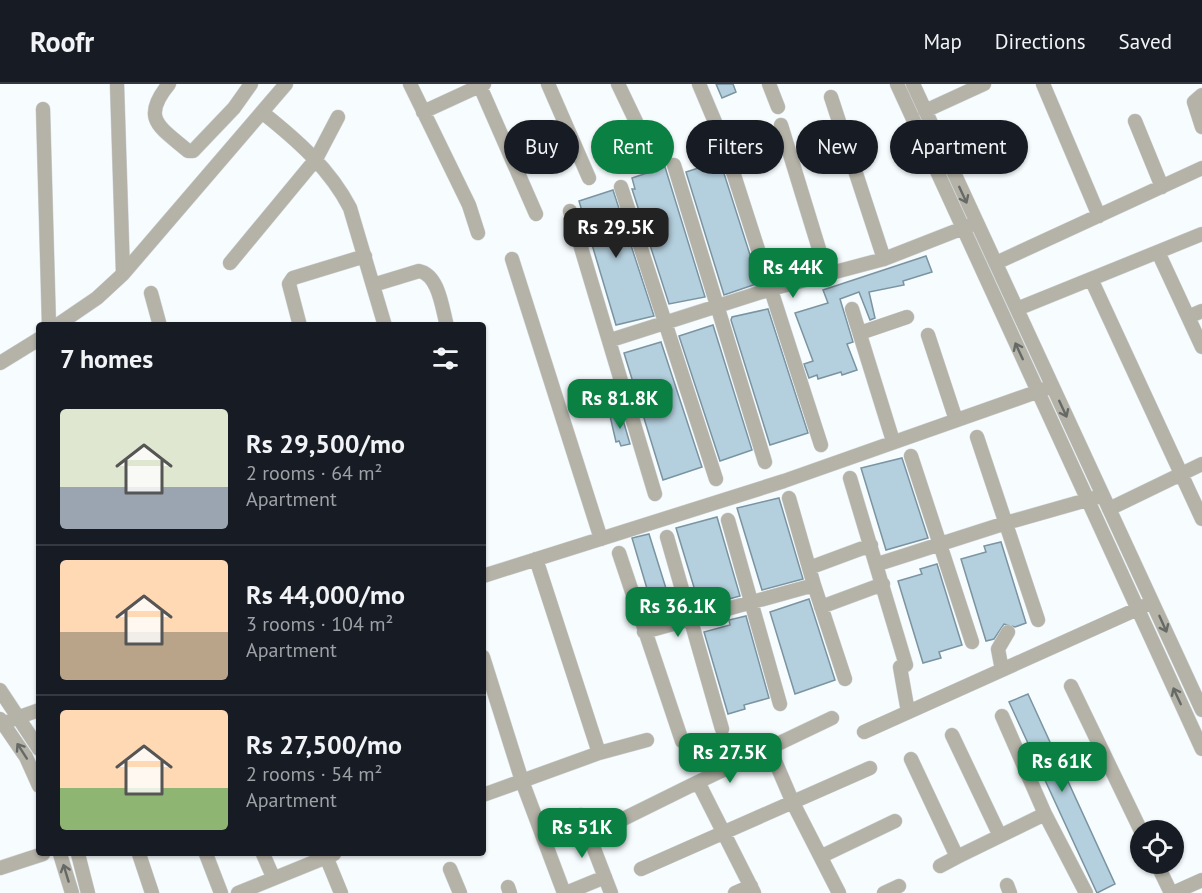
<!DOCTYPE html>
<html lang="en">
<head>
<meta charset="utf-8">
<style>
	:root { --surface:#171b24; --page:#20242c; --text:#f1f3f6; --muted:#9ea1a6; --line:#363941; --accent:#0b8043 }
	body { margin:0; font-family:"PT Sans",sans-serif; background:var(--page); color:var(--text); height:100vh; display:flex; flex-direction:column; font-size:22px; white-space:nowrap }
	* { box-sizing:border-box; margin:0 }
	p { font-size:20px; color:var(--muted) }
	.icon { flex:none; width:33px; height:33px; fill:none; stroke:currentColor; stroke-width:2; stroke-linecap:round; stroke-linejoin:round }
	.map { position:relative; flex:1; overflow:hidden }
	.panel { position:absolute; left:36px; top:238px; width:450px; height:534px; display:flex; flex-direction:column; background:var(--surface); border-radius:6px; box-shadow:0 2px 4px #0004 }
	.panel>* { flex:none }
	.hud { position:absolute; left:504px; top:36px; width:570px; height:54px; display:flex; gap:12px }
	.fabs { position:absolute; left:1130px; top:736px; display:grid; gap:12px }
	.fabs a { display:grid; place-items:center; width:54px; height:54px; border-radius:50%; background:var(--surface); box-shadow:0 2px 4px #0004; font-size:30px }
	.price { position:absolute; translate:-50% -51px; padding:0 14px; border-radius:12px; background:var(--accent); color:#fff; font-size:20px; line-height:39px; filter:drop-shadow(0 2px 3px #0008) }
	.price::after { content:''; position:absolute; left:50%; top:36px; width:18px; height:14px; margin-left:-9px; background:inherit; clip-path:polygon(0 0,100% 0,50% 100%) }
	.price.current { background:#222; color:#fff }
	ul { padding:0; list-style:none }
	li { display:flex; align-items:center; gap:18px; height:150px; padding:0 24px }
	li+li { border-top:2px solid var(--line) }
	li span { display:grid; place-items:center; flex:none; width:168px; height:120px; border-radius:6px; color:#555 }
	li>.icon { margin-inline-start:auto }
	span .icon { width:72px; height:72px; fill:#fffc; stroke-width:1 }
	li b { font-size:26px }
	h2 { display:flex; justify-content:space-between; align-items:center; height:72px; padding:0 24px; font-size:26px }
	.tag { padding:0 21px; border-radius:27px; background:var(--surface); box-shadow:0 2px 4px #0004; font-size:21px; line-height:54px }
	.tag.current { background:var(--accent); color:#fff }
	header { display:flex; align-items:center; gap:36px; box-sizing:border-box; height:84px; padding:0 30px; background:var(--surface); border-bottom:2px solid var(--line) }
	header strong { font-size:28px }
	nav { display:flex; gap:33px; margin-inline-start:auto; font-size:21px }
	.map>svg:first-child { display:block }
	.building { fill:#b4cfdd; stroke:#7a94a1; stroke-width:1.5 }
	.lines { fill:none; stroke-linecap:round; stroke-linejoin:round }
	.minor-casing { stroke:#d3d9dc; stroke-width:15 }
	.minor { stroke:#b5b3a8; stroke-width:14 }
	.oneway { stroke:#666a67 }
</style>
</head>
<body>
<header>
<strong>Roofr</strong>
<nav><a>Map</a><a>Directions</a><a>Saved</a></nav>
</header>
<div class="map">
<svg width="1202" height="809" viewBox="0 0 1202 809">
	<rect width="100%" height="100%" fill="#f7fcff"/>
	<!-- building -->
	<path class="building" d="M716 0H733L736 8 722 14Z
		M720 77 759 199 724 211 686 88Z
		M665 83 705 213 669 220 632 105H635L632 94Z
		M613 106 654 232 616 241 579 117Z
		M926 172 932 188 903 197 904 201 869 208 875 234 870 236 859 208 840 215 853 258 847 260 857 286 842 291 841 288 818 295 817 291 809 294 804 280 813 277 795 229 828 219 823 206Z
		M768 225 808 349 770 361 731 236 732 233Z
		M713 241 752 366 720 377 679 252Z
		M661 258 702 383 663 396 624 269Z
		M621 329 630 360 621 362 619 357 616 358 610 332Z
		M902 374 928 454 886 466 861 384Z
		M779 414 803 495 762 506 737 424Z
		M717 433 740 512 700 523 676 444Z
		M649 450 674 530 656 535 632 454Z
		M1001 458 1026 539 1015 543 1004 540 994 555 986 557 961 475 986 468 984 462Z
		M937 480 962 561 939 568 941 574 923 579 898 497 922 490 920 485Z
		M809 515 835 596 795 610 770 528Z
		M746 532 769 614 744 621 745 625 728 630 704 548 730 541 729 536Z
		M1028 610 1115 800 1097 809 1009 618Z"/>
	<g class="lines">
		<!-- minor casing -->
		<g class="minor-casing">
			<path id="minor" d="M117 0 123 190
				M169 0C140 35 160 43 188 67H193L234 24 251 0
				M410 0 469 121 478 149
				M479 0 536 130
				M548 0 589 94
				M618 0 651 69
				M699 0 715 38
				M769 0 778 23
				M897 0 1202 665
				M913 0 1202 626
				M1043 0 1099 132
				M1202 11 1194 18 1202 43
				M831 13 884 175
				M43 25 49 242
				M925 27 984 0
				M423 28 484 0
				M263 29C297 56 330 85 350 124L385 242
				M1135 37 1162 103
				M781 41 827 191
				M724 60 821 361
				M674 81 765 378
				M621 103 716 395
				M570 127 655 410
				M1158 168 1202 263
				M512 175 601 455
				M230 179 316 75 338 33
				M996 179 1202 84
				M1091 195 1202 435
				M373 201 419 187C439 191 442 224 447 242
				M151 209 160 242
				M852 225 893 357
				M1017 225 1202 150
				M1188 233 1202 227
				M56 242 97 214 123 190 286 0
				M300 242 289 200 293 194 365 172
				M860 249 907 233
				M928 251 956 336
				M611 256 771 205 884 175 971 141
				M0 279 39 255
				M977 353 1038 536
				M911 372 972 558
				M850 394 906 581
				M1109 425 1202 380
				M728 436 780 620
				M667 453 722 645
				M619 469 682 657
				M878 480 1006 439 1094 414
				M809 484 871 461
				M483 492 784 397 1045 305
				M814 501 845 595
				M821 523 883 500
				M644 548 814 501 789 414
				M483 573 522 697 564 809
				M900 583 908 628
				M1002 586 998 565 1008 548
				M1071 602 1141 747
				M0 606 39 665
				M1002 632 1045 730
				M0 635 26 673 39 702
				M11 636 39 626
				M864 648 1144 522
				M952 651 1000 752
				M769 663 793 719 839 809
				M599 669 647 656
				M911 675 957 773 1045 730 1086 809
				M483 711 599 669 536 475
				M581 731 611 809
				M615 739 698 698
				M60 770 72 809
				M78 770 88 809
				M139 770 152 809
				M206 770 221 809
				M263 770 273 793
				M325 770 341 809
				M822 772 895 737
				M1157 780 1171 809
				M940 782 957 773
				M0 784 43 770
				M450 785 460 809
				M641 785 870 684
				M1007 801 1010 809
				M508 803 510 809
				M238 809 334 770
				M566 809 605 793
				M735 809 751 802
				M754 809 698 698 832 634
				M884 809 899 802
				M1173 809 1202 796"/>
		</g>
		<!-- minor -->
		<use href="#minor" class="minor"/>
	</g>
	<!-- one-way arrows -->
	<defs><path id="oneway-shaft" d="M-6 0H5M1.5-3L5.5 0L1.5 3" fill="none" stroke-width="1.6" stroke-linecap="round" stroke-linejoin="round" transform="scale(1.5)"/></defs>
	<g class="oneway">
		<use href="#oneway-shaft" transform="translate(963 111) rotate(65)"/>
		<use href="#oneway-shaft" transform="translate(1019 267) rotate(-115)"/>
		<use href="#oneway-shaft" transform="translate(1063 325) rotate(65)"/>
		<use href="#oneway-shaft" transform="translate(1163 540) rotate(66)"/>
		<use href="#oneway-shaft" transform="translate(1177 612) rotate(-115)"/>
		<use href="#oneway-shaft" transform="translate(22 667) rotate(-123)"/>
		<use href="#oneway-shaft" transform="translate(66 789) rotate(-107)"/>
	</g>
</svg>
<div class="fabs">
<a><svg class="icon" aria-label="locate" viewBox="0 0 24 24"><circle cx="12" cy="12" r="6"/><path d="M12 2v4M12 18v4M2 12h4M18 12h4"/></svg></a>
</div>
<b class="price current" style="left:616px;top:175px">Rs 29.5K</b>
<b class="price" style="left:793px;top:215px">Rs 44K</b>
<b class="price" style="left:620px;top:346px">Rs 81.8K</b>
<b class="price" style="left:678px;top:554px">Rs 36.1K</b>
<b class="price" style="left:730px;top:700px">Rs 27.5K</b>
<b class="price" style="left:1062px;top:709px">Rs 61K</b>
<b class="price" style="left:582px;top:775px">Rs 51K</b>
<div class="hud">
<a class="tag">Buy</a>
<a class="tag current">Rent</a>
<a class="tag">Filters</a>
<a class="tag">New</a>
<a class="tag">Apartment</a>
</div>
<section class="panel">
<h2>7 homes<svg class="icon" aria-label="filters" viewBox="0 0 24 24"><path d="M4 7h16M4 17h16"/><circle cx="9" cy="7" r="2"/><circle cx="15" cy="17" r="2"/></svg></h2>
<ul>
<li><span style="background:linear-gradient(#dfe7d0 65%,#9aa5b1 0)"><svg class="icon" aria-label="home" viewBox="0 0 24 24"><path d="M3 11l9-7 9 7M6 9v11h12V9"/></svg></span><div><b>Rs 29,500/mo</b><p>2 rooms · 64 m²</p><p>Apartment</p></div></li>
<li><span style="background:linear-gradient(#ffd9b3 60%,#b9a48a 0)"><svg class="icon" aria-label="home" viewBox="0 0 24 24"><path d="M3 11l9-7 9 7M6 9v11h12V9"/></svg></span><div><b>Rs 44,000/mo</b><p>3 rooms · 104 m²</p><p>Apartment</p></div></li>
<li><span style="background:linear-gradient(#ffd9b3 65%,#8fb573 0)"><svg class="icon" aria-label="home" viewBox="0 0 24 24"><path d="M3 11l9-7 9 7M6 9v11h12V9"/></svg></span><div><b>Rs 27,500/mo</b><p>2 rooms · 54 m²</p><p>Apartment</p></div></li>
</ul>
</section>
</div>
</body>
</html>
